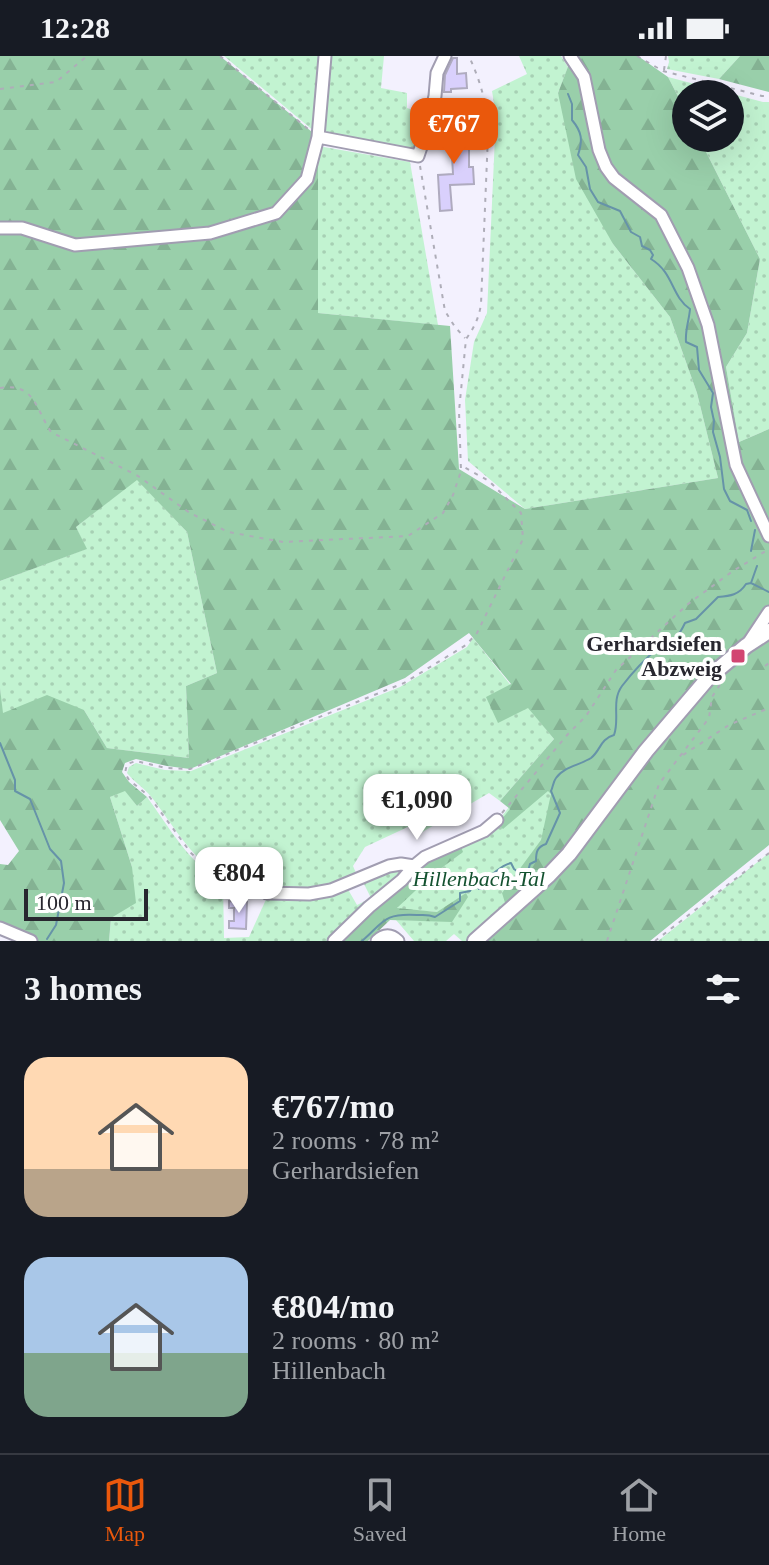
<!DOCTYPE html>
<html lang="en">
<head>
<meta charset="utf-8">
<style>
	:root { --surface:#171b24; --page:#20242c; --text:#f1f3f6; --muted:#9ea1a6; --line:#363941; --accent:#ea580c }
	body { margin:0; font-family:"Times New Roman",serif; background:var(--page); color:var(--text); height:100vh; display:flex; flex-direction:column; font-size:30px; white-space:nowrap }
	* { box-sizing:border-box; margin:0 }
	p { font-size:26px; color:var(--muted) }
	.icon { flex:none; width:44px; height:44px; fill:none; stroke:currentColor; stroke-width:2; stroke-linecap:round; stroke-linejoin:round }
	.map { position:relative; height:885px; overflow:hidden }
	.panel { display:flex; flex-direction:column; background:var(--surface); flex:1 }
	.panel>* { flex:none }
	.tools { position:absolute; left:672px; top:24px; display:grid; gap:16px }
	.tools a { display:grid; place-items:center; width:72px; height:72px; border-radius:50%; background:var(--surface); box-shadow:0 8px 32px #0002; font-size:40px }
	.scale { position:absolute; left:24px; bottom:20px; width:124px; box-sizing:border-box; padding-left:8px; border:4px solid #28272f; border-top:0; font-size:22px; line-height:28px; white-space:nowrap; color:#28272f; -webkit-text-stroke:6px #fff; paint-order:stroke }
	.price { position:absolute; translate:-50% -68px; padding:0 18px; border-radius:16px; background:#fff; color:#222; font-size:26px; line-height:52px; filter:drop-shadow(0 2px 4px #0008) }
	.price::after { content:''; position:absolute; left:50%; top:48px; width:24px; height:18px; margin-left:-12px; background:inherit; clip-path:polygon(0 0,100% 0,50% 100%) }
	.price.active { background:var(--accent); color:#fff }
	ul { padding:0; list-style:none }
	li { display:flex; align-items:center; gap:24px; height:200px; padding:0 24px }
	li span { display:grid; place-items:center; flex:none; width:224px; height:160px; border-radius:24px; color:#555 }
	li>.icon { margin-inline-start:auto }
	span .icon { width:96px; height:96px; fill:#fffc; stroke-width:1 }
	li b { font-size:34px }
	h2 { display:flex; justify-content:space-between; align-items:center; height:96px; padding:0 24px; font-size:34px }
	.status { display:flex; justify-content:space-between; align-items:center; height:56px; padding:0 40px; background:var(--surface); direction:ltr }
	.status svg { height:22px; fill:currentColor }
	.tab-bar { display:flex; justify-content:space-around; align-items:center; height:112px; border-top:2px solid var(--line); background:var(--surface); font-size:22px; color:var(--muted) }
	.tab-bar a { display:grid; justify-items:center; gap:4px }
	.tab-bar .active { color:var(--accent) }
	.map>svg:first-child { display:block }
	.grass { fill:url(#grass-dots) }
	.forest { fill:url(#forest-firs) }
	.lines { fill:none; stroke-linecap:round; stroke-linejoin:round }
	.stream { stroke:#6693a8; stroke-width:2 }
	.building { fill:#d9d0fc; stroke:#afabbf; stroke-width:2 }
	.minor-casing { stroke:#a19db1; stroke-width:15 }
	.major-casing { stroke:#a19db1; stroke-width:18 }
	.path { stroke:#aeadb8; stroke-width:2; stroke-dasharray:4 6; stroke-linecap:butt }
	.minor { stroke:#fff; stroke-width:11 }
	.major { stroke:#fff; stroke-width:14 }
	.poi-dot { fill:#d24571; stroke:#fff; stroke-width:3 }
	.labels { text-anchor:middle; stroke-width:8; stroke-linejoin:round; paint-order:stroke }
	.poi-label { font-size:22px; font-weight:bold; fill:#28272f; stroke:#fff; text-anchor:end }
	.park-label { font-size:22px; font-style:italic; fill:#145230; stroke:#fff }
</style>
</head>
<body>
<div class="status"><b>12:28</b><svg viewBox="0 0 49 12"><path d="M0 12V9h3v3zM5 12V6h3v6zM10 12V3h3v9zM15 12V0h3v12zM26 1h20v11H26zM47 4h2v5h-2z"/></svg></div>
<div class="map">
<svg width="769" height="885" viewBox="0 0 769 885">
	<defs>
		<pattern id="grass-dots" width="8" height="8" patternUnits="userSpaceOnUse" patternTransform="scale(2)"><rect width="8" height="8" fill="#c2f3d1"/><path d="M2 2h.1M6 6h.1" fill="none" stroke="#a7d0b4" stroke-width="1.8" stroke-linecap="round"/></pattern>
		<pattern id="forest-firs" width="22" height="20" patternUnits="userSpaceOnUse" patternTransform="scale(2)"><rect width="22" height="20" fill="#99cfaa"/><path d="M5 1l3.5 6h-7zM16 11l3.5 6h-7z" fill="#84b293"/></pattern>
	</defs>
	<rect width="100%" height="100%" fill="#f3f1fe"/>
	<!-- grass -->
	<path class="grass" d="M224 0H322L315 76Z
		M327 0H384L381 32 407 37V52L413 54 411 67 425 69 416 99 321 78Z
		M519 0H561L568 11 558 37 613 188 670 261 697 337 718 422 525 453 468 405 465 344 474 286 487 257 496 59 492 35 527 18Z
		M668 0H740L719 23 667 13 669 6Z
		M668 21 763 46H769V373L739 386 726 311 747 277 760 203 699 82H730V38H686V56Z
		M318 90 410 106 438 269 318 257Z
		M137 423 187 476 217 617 186 630 189 702 107 692 84 654 2 658 0 632V525L86 493 76 471Z
		M473 582 554 683 500 745 489 737 419 778 412 769 365 791 353 810 356 817C341 822 324 831 309 832 289 834 235 828 218 818 191 801 172 768 153 743 146 733 135 727 127 717L129 711 136 707 165 714 191 715 400 631 467 591Z
		M740 585 576 780 469 885H462L454 878 446 885H414L396 864 452 865 437 856 397 853 413 811 499 764 509 751Z
		M125 734 137 750 147 741C169 771 190 809 223 827L224 882 249 881 268 839 346 830 357 849 371 842 362 824 400 811 408 813 332 885H109L111 862 132 811 110 741Z
		M769 797V885H658Z"/>
	<!-- forest -->
	<path class="forest" d="M0 0H220L318 81V257L450 270 459 413 525 453 718 422 697 337 670 261 613 188 576 123 558 37 572 0H638L668 21 686 56V82H699L760 203 747 277 726 311 739 386 769 373V789L650 885H487L552 826 574 804 651 702 711 630 737 607 730 600 567 795 506 850 502 837 541 784 551 738 548 735 503 773 498 768 510 753 500 745 554 683 528 652 498 667 486 641 511 628 469 577 405 622 190 713 167 710 136 703 125 707 122 716 129 726 147 741 137 750 125 735 110 741 132 811 136 847 111 862 109 885H31L0 872V808L8 809 19 795 0 764V632L3 657 47 639 84 654 107 692 189 702 186 630 217 617 187 476 137 424 76 471 87 493 0 525Z
		M740 0H769V36L719 23Z
		M460 788 463 796 432 819 397 852 437 856 466 837 468 841 452 866 390 864 368 885H341L416 811Z"/>
	<g class="lines">
		<!-- stream -->
		<path class="stream" d="M568 38 572 48V64C582 76 583 84 578 99L586 111 590 133 598 146 620 155 631 176 640 181 642 190 650 194 653 199 651 203C674 217 671 240 690 253 689 265 685 274 686 286L697 291 699 314 713 337 711 351 714 365 713 376 720 401 724 433 730 445 747 454 751 465
			M751 495 755 474
			M751 527 757 510
			M0 687 15 724V735L30 743 50 793 61 805 64 827 56 869 47 883
			M362 885C384 866 383 857 417 859 424 859 428 858 435 861L460 845V837L470 835 474 827 476 826 479 833H487L490 820C497 815 502 809 511 807L514 813 521 818 528 815 530 808 536 805C536 796 537 791 546 788L560 757 551 735C553 731 553 726 556 722 563 711 580 709 591 702 601 694 600 683 614 679 620 663 611 645 622 630 632 617 645 603 658 592 672 580 674 590 685 567L696 563 718 541C730 540 739 539 746 528L751 527 769 536"/>
	</g>
	<!-- building -->
	<path class="building" d="M453 2H457V18L466 17 467 32 451 33V36H444L445 19Z
		M462 71 463 92 469 91V111H473L474 128 450 129 452 154 440 155 438 119 453 118 451 82H436V72Z
		M229 845 247 846 246 873 229 872V865H234V852H229Z"/>
	<g class="lines">
		<!-- minor casing -->
		<g class="minor-casing">
			<path id="minor" d="M570 0 584 21 599 94 606 111 614 122 661 159 688 212 708 269 736 409 769 480
				M318 81 418 100 427 73 435 40 437 17 445 0
				M0 172H22L75 189 210 177 276 157 307 123 318 81 325 0
				M749 586 769 556
				M267 837 309 838 331 834 389 810 401 808 414 810
				M0 872 31 885
				M334 885 369 851 402 824 414 810 425 801 484 775 497 764
				M377 885C384 878 391 878 398 885"/>
		</g>
		<!-- major casing -->
		<g class="major-casing">
			<path id="major" d="M475 885 549 819 569 798 646 695 709 621 746 590 769 575"/>
		</g>
		<!-- path -->
		<path class="path" d="M220 0 308 73
			M637 0 663 15 762 40H769
			M664 14 666 0
			M0 33 56 26 87 0
			M420 110 445 255 455 271 465 282
			M0 332C35 326 36 354 51 376L138 420 190 457 228 476 283 486 408 480 443 457 453 439 461 415 459 355 466 283C474 272 479 262 481 248L488 79C487 47 482 30 469 0
			M765 610 769 607
			M683 699 729 669 769 652
			M502 757 568 678 586 660 616 614 688 548 733 515 769 493
			M243 832 216 820 191 797 149 740 129 724 125 717 127 708 136 705 166 712 190 713 404 627 466 589 477 577 523 483 521 457 489 425 462 410
			M607 885 659 728 709 662 712 641 721 627
			M655 885 769 797"/>
		<!-- minor -->
		<use href="#minor" class="minor"/>
		<!-- major -->
		<use href="#major" class="major"/>
	</g>
	<!-- markers -->
	<rect class="poi-dot" x="730" y="592" width="16" height="16" rx="4"/>
	<g class="labels">
		<!-- poi labels -->
		<g class="poi-label">
			<text x="722" y="595">Gerhardsiefen<tspan x="722" dy="25">Abzweig</tspan></text>
		</g>
		<!-- park labels -->
		<g class="park-label">
			<text x="479" y="830">Hillenbach-Tal</text>
		</g>
	</g>
</svg>
<div class="tools">
<a><svg class="icon" aria-label="layers" viewBox="0 0 24 24"><path d="M12 4l9 5-9 5-9-5zM3 14l9 5 9-5"/></svg></a>
</div>
<div class="scale">100 m</div>
<b class="price active" style="left:454px;top:110px">€767</b>
<b class="price" style="left:417px;top:786px">€1,090</b>
<b class="price" style="left:239px;top:859px">€804</b>
</div>
<section class="panel">
<h2>3 homes<svg class="icon" aria-label="filters" viewBox="0 0 24 24"><path d="M4 7h16M4 17h16"/><circle cx="9" cy="7" r="2"/><circle cx="15" cy="17" r="2"/></svg></h2>
<ul>
<li><span style="background:linear-gradient(#ffd9b3 70%,#b9a48a 0)"><svg class="icon" aria-label="home" viewBox="0 0 24 24"><path d="M3 11l9-7 9 7M6 9v11h12V9"/></svg></span><div><b>€767/mo</b><p>2 rooms · 78 m²</p><p>Gerhardsiefen</p></div></li>
<li><span style="background:linear-gradient(#a9c7e8 60%,#7fa58c 0)"><svg class="icon" aria-label="home" viewBox="0 0 24 24"><path d="M3 11l9-7 9 7M6 9v11h12V9"/></svg></span><div><b>€804/mo</b><p>2 rooms · 80 m²</p><p>Hillenbach</p></div></li>
</ul>
</section>
<nav class="tab-bar">
<a class="active"><svg class="icon" aria-label="map" viewBox="0 0 24 24"><path d="M3 6l6-2 6 2 6-2v14l-6 2-6-2-6 2zM9 4v14M15 6v14"/></svg>Map</a>
<a><svg class="icon" aria-label="saved" viewBox="0 0 24 24"><path d="M7 4h10v16l-5-4-5 4z"/></svg>Saved</a>
<a><svg class="icon" aria-label="home" viewBox="0 0 24 24"><path d="M3 11l9-7 9 7M6 9v11h12V9"/></svg>Home</a>
</nav>
</body>
</html>
